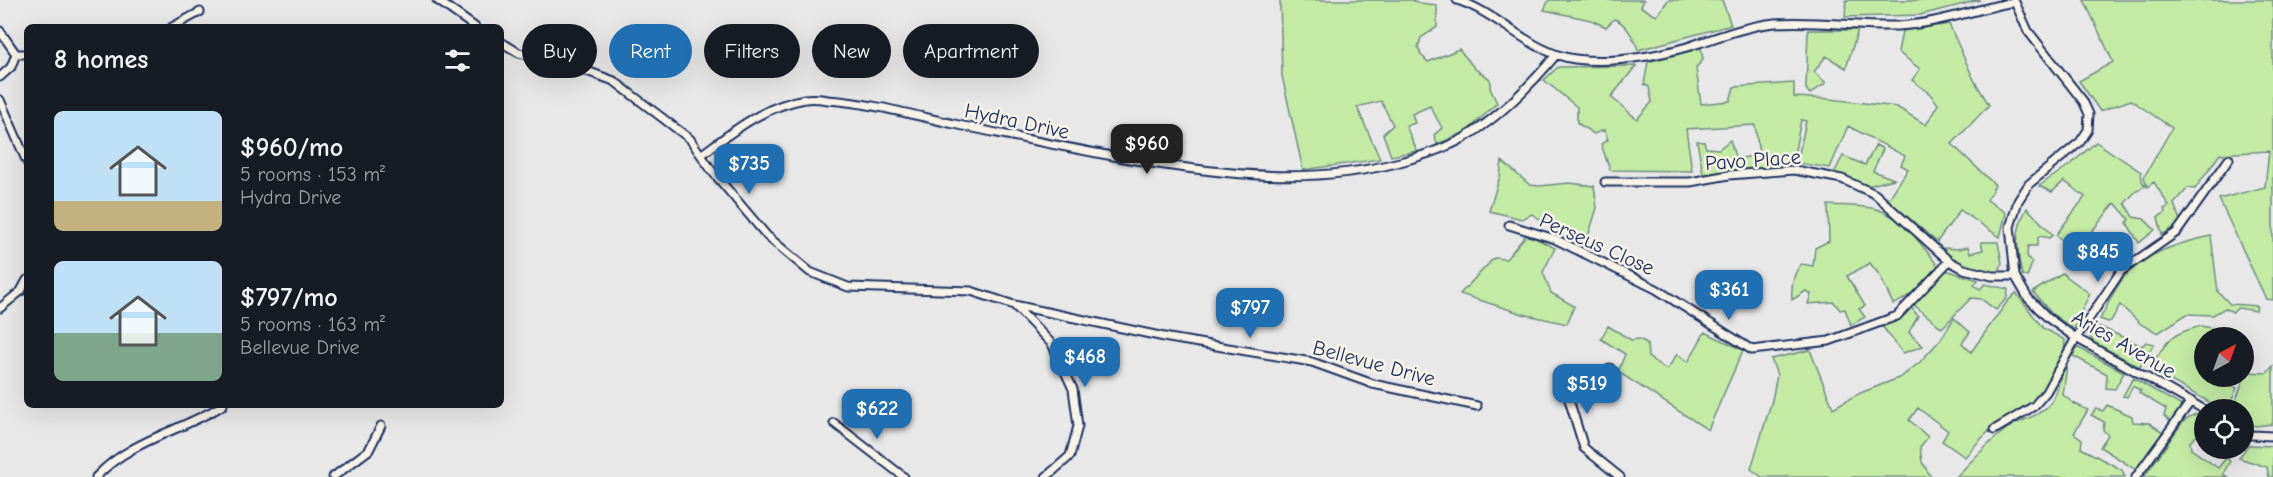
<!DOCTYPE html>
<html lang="en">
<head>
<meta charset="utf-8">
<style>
	:root { --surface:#171b24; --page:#242831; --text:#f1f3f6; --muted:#9ea1a6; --accent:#1f6fb2 }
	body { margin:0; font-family:"Comic Neue",sans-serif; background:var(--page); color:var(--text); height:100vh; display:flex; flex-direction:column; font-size:22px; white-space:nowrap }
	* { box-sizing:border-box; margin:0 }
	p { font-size:20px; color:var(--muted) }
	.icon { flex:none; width:33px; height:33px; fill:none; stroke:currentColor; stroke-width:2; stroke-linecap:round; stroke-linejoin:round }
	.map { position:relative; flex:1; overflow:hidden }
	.sheet { position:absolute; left:24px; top:24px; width:480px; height:384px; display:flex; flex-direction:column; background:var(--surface); border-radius:9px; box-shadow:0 6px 24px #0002 }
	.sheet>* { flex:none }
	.hud { position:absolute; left:522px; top:24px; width:570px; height:54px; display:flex; gap:12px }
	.needle { width:39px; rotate:41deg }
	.controls { position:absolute; left:2194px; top:327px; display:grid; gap:12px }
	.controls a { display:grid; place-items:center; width:60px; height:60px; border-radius:50%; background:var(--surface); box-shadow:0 6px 24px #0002; font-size:30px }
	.price { position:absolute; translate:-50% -51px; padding:0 14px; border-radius:12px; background:var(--accent); color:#fff; font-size:20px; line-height:39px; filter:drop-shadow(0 2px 3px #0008) }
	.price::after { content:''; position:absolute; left:50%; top:36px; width:18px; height:14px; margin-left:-9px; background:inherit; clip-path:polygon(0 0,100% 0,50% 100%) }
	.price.active { background:#222; color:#fff }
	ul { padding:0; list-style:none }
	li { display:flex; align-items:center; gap:18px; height:150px; padding:0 30px }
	li span { display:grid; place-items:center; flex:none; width:168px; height:120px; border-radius:9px; color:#555 }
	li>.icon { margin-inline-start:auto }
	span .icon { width:72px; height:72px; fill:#fffc; stroke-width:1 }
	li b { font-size:26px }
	h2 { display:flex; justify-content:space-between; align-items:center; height:72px; padding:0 30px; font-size:26px }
	.pill { padding:0 21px; border-radius:27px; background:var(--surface); box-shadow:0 6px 24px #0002; font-size:21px; line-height:54px }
	.pill.active { background:var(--accent); color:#fff }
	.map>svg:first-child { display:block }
	.green { fill:#c4eaa4; stroke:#708c81; stroke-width:1.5 }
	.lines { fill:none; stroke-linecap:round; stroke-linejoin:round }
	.street-casing { stroke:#1b2f5e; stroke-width:11 }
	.street { stroke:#f7f3e8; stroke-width:7 }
	.labels { text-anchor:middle; stroke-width:5; stroke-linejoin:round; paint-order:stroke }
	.street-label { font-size:21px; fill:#1b2f5e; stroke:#f7f3e8 }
</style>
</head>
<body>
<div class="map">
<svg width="2273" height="477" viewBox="0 0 2273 477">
	<rect width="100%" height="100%" fill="#e8e8e9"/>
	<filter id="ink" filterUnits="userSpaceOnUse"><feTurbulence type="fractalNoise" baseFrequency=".0167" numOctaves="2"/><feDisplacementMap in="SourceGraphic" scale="12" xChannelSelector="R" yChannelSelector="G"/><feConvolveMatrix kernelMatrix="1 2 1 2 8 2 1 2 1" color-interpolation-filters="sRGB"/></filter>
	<g filter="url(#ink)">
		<!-- green -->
		<path class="green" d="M1280 0H1412L1419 3 1437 5V27L1421 38 1418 47 1421 55 1428 62 1459 49 1475 69 1489 78 1491 82 1490 88 1497 103 1466 132 1437 144 1434 135 1442 128 1430 106 1412 114 1415 123 1406 126 1417 151 1391 156 1383 134 1393 125 1381 101 1357 107 1380 159 1303 170 1282 76Z
			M1549 0H1644L1641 7 1657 16 1668 0H1722L1731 25 1638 50C1635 39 1625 22 1614 19L1606 27 1591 20 1544 10Z
			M1846 0H1980L1920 15 1845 17Z
			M2084 0H2273V300L2266 299 2219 199 2265 187 2269 151 2220 154 2195 189 2188 188 2174 204 2181 223 2162 235 2158 217 2165 213 2164 209 2169 206 2154 182 2147 187 2144 177 2172 128 2131 100 2100 111 2079 81 2113 62Z
			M1949 24 1974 80 1989 105 1952 144 1995 185 1987 200 2006 213 2000 237 1960 210 1937 242 1888 200 1908 169 1901 165 1905 156 1848 126 1830 168 1797 163 1806 121 1801 120 1792 165 1703 174 1697 141 1704 142 1706 148 1719 149 1730 140 1736 159 1759 155 1755 125 1686 129 1692 171 1610 170 1601 144 1608 140 1604 130 1594 134 1577 123V107L1544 80 1558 67 1636 66 1611 97 1637 119 1652 102 1649 87 1644 84 1648 62 1701 48 1703 59 1696 68 1701 104 1730 101 1734 87 1794 83V97L1830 99 1897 107 1926 125 1938 104 1930 94 1912 80 1920 69 1898 52 1902 31Z
			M1808 30H1858L1846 68 1826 56 1814 72 1826 83 1810 94 1806 89Z
			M2096 142 2141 172 2142 181 2145 186 2135 192 2125 203 2133 217 2144 219 2155 230 2139 243 2127 223 2129 219 2115 203 2075 252 2056 235 2085 197 2064 181 2052 192 2039 186 2071 164Z
			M1876 145 1883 149 1873 171 1894 179 1867 186 1834 173 1843 156 1865 165Z
			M1502 161 1530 185 1540 186 1569 183 1594 186 1597 208 1587 240 1544 222 1532 214 1522 219 1489 211 1500 176Z
			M1828 205C1843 206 1861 205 1876 209 1902 216 1922 245 1938 266 1926 278 1910 299 1893 304L1880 276 1870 263 1847 276 1865 306 1859 309 1865 317 1851 325 1845 309 1840 310 1834 302 1808 304 1811 294 1806 291 1792 300C1791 288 1793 274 1801 264L1813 266 1815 248 1829 241Z
			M2027 208 2053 235 2049 238 2041 236 2038 238 2037 246H2028L2027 256 2032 263 2027 277 2022 275C2017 249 2013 233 2027 208Z
			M1527 234 1555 248 1543 272 1551 293 1574 306 1567 324 1523 314 1460 294 1494 258 1506 259Z
			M2211 236 2218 292 2230 304 2257 306 2256 311 2238 308 2233 312 2225 308 2213 315 2187 314 2158 333 2142 325 2120 305 2111 321 2108 322 2100 319C2108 305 2115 286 2127 274 2150 251 2180 243 2211 236Z
			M1981 242H1998L2002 263 1999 272C1979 277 1959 262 1942 252L1944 248 1957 249 1968 247 1970 253 1983 250Z
			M1942 271H1949L1978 280 1974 285 1980 289 1985 284 2008 289 2007 298 1996 310 1981 299 1971 298 1942 328 1914 305Z
			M2062 273 2090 294 2082 309 2083 314 2074 329 2051 313 2033 292Z
			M2016 293 2043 328 2065 340C2066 361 2047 391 2030 404 2019 413 2005 418 1994 427 1983 436 1974 446 1965 457L1942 441 1948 431 1918 408 1909 420 1928 437 1920 447 1922 462 1931 477H1762L1751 469 1772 400 1777 375 1771 359 1810 350 1833 408 1858 394 1901 377 1920 362 1941 339 1954 318 1970 332 1962 343 1971 352 2007 302Z
			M1911 307 1918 316 1909 332 1923 346 1903 353 1882 326 1899 319Z
			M2094 324 2142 346 2146 342 2154 344 2140 367 2093 342 2088 334Z
			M1608 326 1631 340 1639 339 1647 343 1648 357 1667 370 1677 354 1688 362 1705 332 1743 350 1708 430 1618 372 1625 354 1601 339Z
			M2201 326 2212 328 2211 337 2205 338V376L2237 388 2228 409H2222L2149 369C2168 340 2167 335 2201 326Z
			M2077 347 2124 372 2115 389 2106 388 2107 374 2073 356Z
			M2067 366 2063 395 2075 404 2088 410 2074 433 2082 439 2081 448 2122 470 2125 477H1956C1973 460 1988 442 2008 428 2021 419 2041 417 2052 401 2059 391 2058 376 2067 366Z
			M2273 366V424L2255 426 2244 418V410L2233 409 2246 372 2267 373Z
			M2133 378 2182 406 2171 422 2164 416 2166 409 2139 393 2141 391 2133 386 2127 397 2123 396Z
			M2107 405 2132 416 2133 422 2149 423 2163 432 2136 470 2100 447 2108 435 2103 430 2104 422 2091 415 2096 409 2103 411Z
			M2197 414 2205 418V432L2202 431 2190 442 2191 449 2218 468 2226 458 2230 461 2223 474 2228 477H2144L2182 423 2189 417Z
			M2248 445 2273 446V477H2269L2267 467 2239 458Z"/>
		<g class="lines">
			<!-- street casing -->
			<g class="street-casing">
				<path id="street" d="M437 0 475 27
					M1457 0C1499 13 1530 53 1575 59 1612 64 1651 57 1687 47 1716 38 1745 26 1775 23 1816 20 1857 27 1898 26 1937 24 1976 9 2014 2
					M2014 0 2028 31 2083 101 2089 114 2088 130 2080 142 2029 184 2018 201 2010 227 2015 276 2028 298 2048 318 2076 338 2205 410
					M172 27 200 12
					M0 31 16 54 11 67 0 77
					M501 42 519 53 576 67 614 81 690 139 712 171 767 236 810 272 848 287 971 291 1014 305 1169 338 1312 362 1373 384 1477 406
					M16 54H27
					M0 100 27 162
					M701 155C733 131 764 106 805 99 812 98 821 99 828 100 871 103 913 115 954 124 1022 138 1089 153 1158 164 1240 176 1318 184 1400 162 1422 156 1444 149 1464 138 1500 117 1530 86 1556 55
					M1605 182H1690L1729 175 1794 170 1842 179 1875 194 1949 261 1964 269 1992 276H2015
					M1509 225 1555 239 1656 289 1752 350 1829 341 1897 316 1949 261
					M1014 305 1052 344 1073 389 1078 426 1070 456 1046 477
					M0 308 21 291 27 280
					M1610 368 1601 383 1594 387 1572 381 1567 384 1566 390 1584 448 1620 477
					M834 423 904 477
					M1994 430 2034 406 2046 392 2076 338 2121 271 2177 232 2229 159
					M2244 431 2251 435 2273 436
					M96 477C130 440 182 431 223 405
					M333 477 369 450 381 426
					M2136 477 2191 401"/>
			</g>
			<!-- street -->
			<use href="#street" class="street"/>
		</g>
	</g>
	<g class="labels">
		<!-- street labels -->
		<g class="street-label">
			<text transform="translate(1017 121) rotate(12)" y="7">Hydra Drive</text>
			<text transform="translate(1753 160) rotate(-4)" y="7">Pavo Place</text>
			<text transform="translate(1597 244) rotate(24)" y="7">Perseus Close</text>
			<text transform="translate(2124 344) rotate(30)" y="7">Aries Avenue</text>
			<text transform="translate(1374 363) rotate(15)" y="7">Bellevue Drive</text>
		</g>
	</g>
</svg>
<div class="controls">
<a><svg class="needle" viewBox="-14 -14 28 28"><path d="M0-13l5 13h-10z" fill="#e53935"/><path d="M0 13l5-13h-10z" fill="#9ea1a6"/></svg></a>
<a><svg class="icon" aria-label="locate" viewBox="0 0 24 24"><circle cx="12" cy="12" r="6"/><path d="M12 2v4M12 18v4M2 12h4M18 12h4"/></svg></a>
</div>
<b class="price active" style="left:1147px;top:175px">$960</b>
<b class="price" style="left:749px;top:195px">$735</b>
<b class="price" style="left:2098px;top:283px">$845</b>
<b class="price" style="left:1729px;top:321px">$361</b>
<b class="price" style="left:1250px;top:339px">$797</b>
<b class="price" style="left:1085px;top:388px">$468</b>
<b class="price" style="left:1587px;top:415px">$519</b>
<b class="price" style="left:877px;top:440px">$622</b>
<div class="hud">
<a class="pill">Buy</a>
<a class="pill active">Rent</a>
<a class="pill">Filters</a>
<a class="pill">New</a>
<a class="pill">Apartment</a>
</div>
<section class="sheet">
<h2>8 homes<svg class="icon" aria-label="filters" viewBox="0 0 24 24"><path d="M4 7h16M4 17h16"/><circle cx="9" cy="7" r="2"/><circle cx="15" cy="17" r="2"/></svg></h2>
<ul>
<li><span style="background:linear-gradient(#bfe0f5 75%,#c2b280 0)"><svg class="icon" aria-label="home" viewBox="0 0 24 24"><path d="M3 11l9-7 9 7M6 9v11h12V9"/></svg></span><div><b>$960/mo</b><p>5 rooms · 153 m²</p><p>Hydra Drive</p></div></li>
<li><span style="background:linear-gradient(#bfe0f5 60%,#7fa58c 0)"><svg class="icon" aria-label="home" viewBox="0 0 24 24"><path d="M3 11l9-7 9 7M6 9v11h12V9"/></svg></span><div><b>$797/mo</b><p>5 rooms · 163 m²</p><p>Bellevue Drive</p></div></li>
</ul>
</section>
</div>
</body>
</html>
